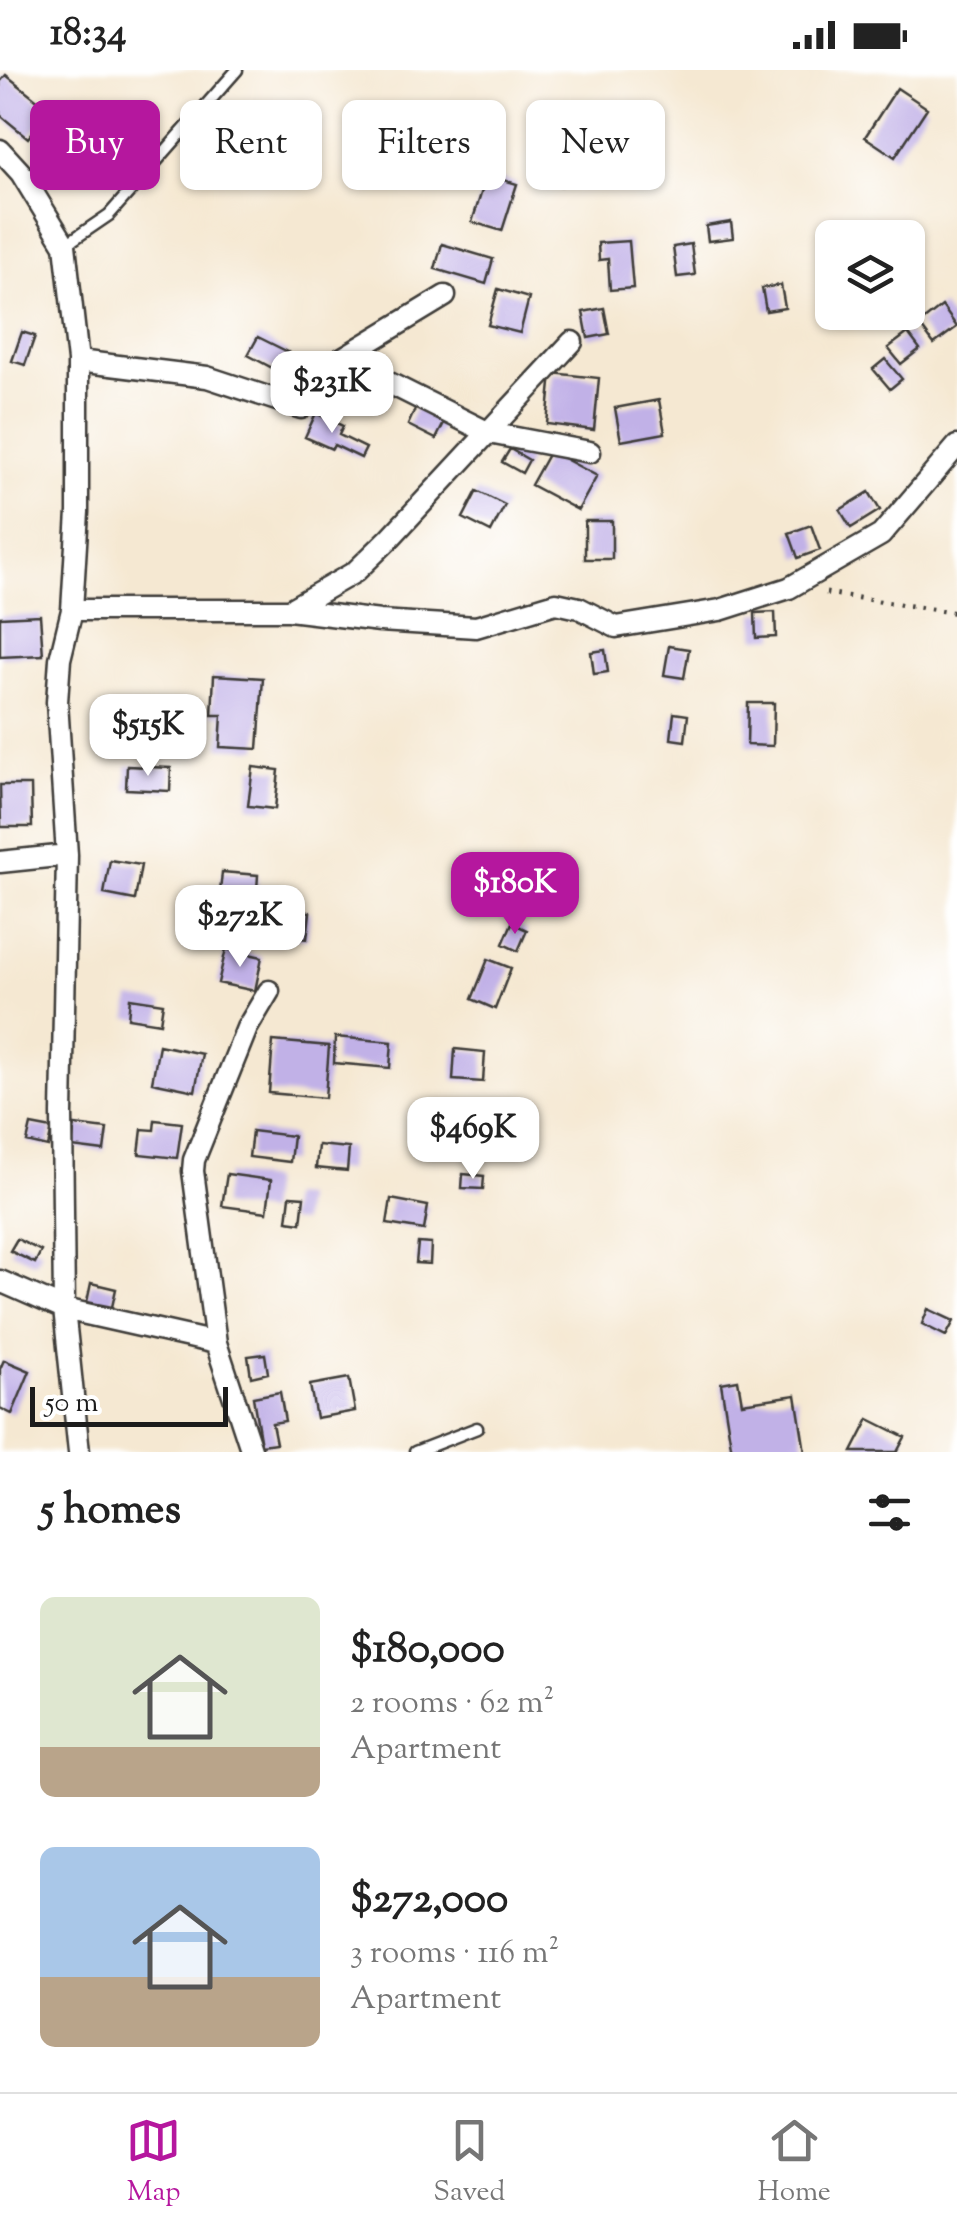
<!DOCTYPE html>
<html lang="en">
<head>
<meta charset="utf-8">
<style>
	:root { --surface:#fff; --page:#f6f6f6; --text:#222; --muted:#767676; --line:#e0e0e0; --accent:#b5179e }
	body { margin:0; font-family:"Sorts Mill Goudy",serif; background:var(--page); color:var(--text); height:100vh; display:flex; flex-direction:column; font-size:38px; white-space:nowrap }
	* { box-sizing:border-box; margin:0 }
	p { font-size:32px; color:var(--muted) }
	.icon { flex:none; width:55px; height:55px; fill:none; stroke:currentColor; stroke-width:2; stroke-linecap:round; stroke-linejoin:round }
	.map { position:relative; height:1382px; overflow:hidden }
	.sheet { display:flex; flex-direction:column; background:var(--surface); flex:1 }
	.sheet>* { flex:none }
	.banner { position:absolute; left:30px; top:30px; width:898px; height:90px; display:flex; gap:20px }
	.buttons { position:absolute; left:815px; top:150px; display:grid; gap:20px }
	.buttons a { display:grid; place-items:center; width:110px; height:110px; border-radius:15px; background:var(--surface); box-shadow:0 2px 8px #0004; font-size:50px }
	.scale { position:absolute; left:30px; bottom:25px; width:198px; box-sizing:border-box; padding-left:10px; border:5px solid #1c1c1c; border-top:0; font-size:28px; line-height:35px; white-space:nowrap; color:#1c1c1c; -webkit-text-stroke:8px #fff; paint-order:stroke }
	.price { position:absolute; translate:-50% -85px; padding:0 22px; border-radius:20px; background:#fff; color:#222; font-size:32px; line-height:65px; filter:drop-shadow(0 2px 5px #0008) }
	.price::after { content:''; position:absolute; left:50%; top:60px; width:30px; height:22px; margin-left:-15px; background:inherit; clip-path:polygon(0 0,100% 0,50% 100%) }
	.price.on { background:var(--accent); color:#fff }
	ul { padding:0; list-style:none }
	li { display:flex; align-items:center; gap:30px; height:250px; padding:0 40px }
	li span { display:grid; place-items:center; flex:none; width:280px; height:200px; border-radius:15px; color:#555 }
	li>.icon { margin-inline-start:auto }
	span .icon { width:120px; height:120px; fill:#fffc; stroke-width:1 }
	li b { font-size:42px }
	h2 { display:flex; justify-content:space-between; align-items:center; height:120px; padding:0 40px; font-size:42px }
	.pill { padding:0 35px; border-radius:15px; background:var(--surface); box-shadow:0 2px 8px #0004; font-size:35px; line-height:90px }
	.pill.on { background:var(--accent); color:#fff }
	.status { display:flex; justify-content:space-between; align-items:center; height:70px; padding:0 50px; background:var(--surface); direction:ltr }
	.status svg { height:28px; fill:currentColor }
	.dock { display:flex; justify-content:space-around; align-items:center; height:140px; border-top:2px solid var(--line); background:var(--surface); font-size:28px; color:var(--muted) }
	.dock a { display:grid; justify-items:center; gap:5px }
	.dock .on { color:var(--accent) }
	.map>svg:first-child { display:block }
	.building { fill:#c1b1e7 }
	.lines { fill:none; stroke-linecap:round; stroke-linejoin:round }
	.lane-casing { stroke:#3d3b37; stroke-width:15 }
	.street-casing { stroke:#3d3b37; stroke-width:25 }
	.path { stroke:#3d3b37; stroke-width:5; stroke-dasharray:2.5 8; stroke-linecap:butt }
	.lane { stroke:#fff; stroke-width:10 }
	.street { stroke:#fff; stroke-width:20 }
</style>
</head>
<body>
<div class="status"><b>18:34</b><svg viewBox="0 0 49 12"><path d="M0 12V9h3v3zM5 12V6h3v6zM10 12V3h3v9zM15 12V0h3v12zM26 1h20v11H26zM47 4h2v5h-2z"/></svg></div>
<div class="map">
<svg width="957" height="1382" viewBox="0 0 957 1382">
	<rect width="100%" height="100%" fill="#fff"/>
	<filter id="ink" filterUnits="userSpaceOnUse"><feTurbulence type="fractalNoise" baseFrequency=".01" numOctaves="2"/><feDisplacementMap in="SourceGraphic" scale="20" xChannelSelector="R" yChannelSelector="G"/><feConvolveMatrix kernelMatrix="1 2 1 2 8 2 1 2 1" color-interpolation-filters="sRGB"/></filter>
	<filter id="wash" filterUnits="userSpaceOnUse"><feTurbulence type="fractalNoise" baseFrequency=".0048" numOctaves="4" result="noise"/><feDisplacementMap in="SourceGraphic" scale="40" xChannelSelector="R" yChannelSelector="G"/><feGaussianBlur stdDeviation="2.25" result="paint"/><feColorMatrix in="noise" values="0 0 0 0 0 0 0 0 0 0 0 0 0 0 0 0 0 1.4 0 .05"/><feComposite in="paint" operator="in"/></filter>
	<g filter="url(#wash)">
		<rect width="100%" height="100%" fill="#f5e8d2"/>
		<g id="blocks">
			<!-- building -->
			<path class="building" d="M6 5 50 40 28 68 0 45V12Z
				M897 18 927 38 895 87 865 67Z
				M581 79 584 114 561 116 558 81Z
				M487 105 517 114 502 161 472 152Z
				M731 152 733 168 708 171 706 156Z
				M629 171 633 218 610 220 608 189 599 190 598 173Z
				M442 174 493 189 486 214 435 199Z
				M691 174 695 205 677 207 673 177Z
				M781 215 785 238 766 241 762 218Z
				M498 219 529 228 520 263 488 255Z
				M942 236 957 257 934 274 919 254Z
				M604 238 609 264 588 268 583 242Z
				M22 262 35 266 25 295 12 291Z
				M908 263 920 279 901 294 888 278Z
				M258 267 288 282 278 301 248 285Z
				M885 289 902 309 890 319 873 299Z
				M552 303 599 308 594 360 547 354Z
				M659 330 665 363 621 371 615 338Z
				M417 335 446 349 436 369 408 355Z
				M316 343 343 356 339 365 366 378 361 388 334 375 332 379 305 367Z
				M510 379 529 390 522 403 502 392Z
				M550 381 597 406 578 440 531 415Z
				M477 421 505 435 491 462 463 448Z
				M869 422 880 440 851 458 840 440Z
				M585 451H612V489H585Z
				M811 455 820 480 798 488 789 463Z
				M775 542 776 567 756 568 755 543Z
				M40 545 43 585 0 587V547Z
				M669 576 689 579 684 608 664 605Z
				M605 580 608 602 594 604 591 582Z
				M214 605 263 608 258 679 220 677 222 645H212Z
				M748 633H774L773 676 747 675Z
				M674 643 688 645 685 671 671 669Z
				M127 696 171 698 170 721 126 719Z
				M253 697 279 700 275 739 248 736Z
				M0 715H31L32 757H1Z
				M110 790 141 795 135 830 104 824Z
				M222 802 258 805 256 835 219 832Z
				M289 839 310 842 307 869 286 867Z
				M512 853 527 860 518 881 503 874Z
				M226 879 262 887 255 921 218 913Z
				M488 889 511 898 495 939 472 929Z
				M130 928 163 933 160 953 128 948Z
				M335 967 392 972 390 998 334 993Z
				M273 971 329 976 325 1028 269 1023Z
				M159 975 202 984 195 1021 152 1012Z
				M455 979 485 982 483 1012 453 1010Z
				M155 1050 182 1053 177 1088 139 1084 142 1059 154 1060Z
				M31 1055 52 1059 48 1077 27 1072Z
				M75 1055 107 1059 104 1081 72 1077Z
				M252 1061 293 1066 290 1092 249 1087Z
				M318 1075 349 1078 347 1101 316 1098Z
				M227 1104 271 1110 267 1142 222 1136Z
				M463 1104 484 1106 483 1119 462 1118Z
				M290 1126 304 1127 301 1153 287 1151Z
				M391 1129 428 1136 424 1160 387 1154Z
				M17 1169 41 1181 35 1193 10 1181Z
				M418 1173 431 1174 430 1194 416 1193Z
				M91 1213 116 1219 112 1237 87 1232Z
				M928 1239 954 1251 946 1266 922 1254Z
				M265 1284 268 1303 251 1307 248 1286Z
				M4 1290 30 1301 12 1344 0 1338V1299Z
				M349 1308 355 1341 316 1348 310 1315Z
				M738 1310 742 1333 796 1325 805 1382H732L721 1313Z
				M280 1322 285 1351 272 1353 276 1373 261 1375 253 1327Z
				M869 1349 905 1367 897 1382H852Z"/>
		</g>
	</g>
	<g filter="url(#ink)">
		<use href="#blocks" fill-opacity="0" stroke="#3d3b37" stroke-width="2.5"/>
		<g class="lines">
			<!-- lane casing -->
			<g class="lane-casing">
				<path id="lane" d="M65 175 109 145 237 0
					M415 1382 477 1358"/>
			</g>
			<!-- street casing -->
			<g class="street-casing">
				<path id="street" d="M0 80 21 103 65 175 78 291V442L72 540 60 589 57 632 67 785 62 1044 64 1239 79 1382
					M341 289 489 363 590 382
					M78 291 207 307 301 338 322 304 341 289 445 226
					M72 540H289L380 551 476 557 556 533 579 538 616 557 720 540 789 518 881 465 957 376
					M289 540 355 502 389 469 572 272
					M0 792 67 785
					M0 1211 64 1239 216 1273
					M252 1382 216 1273 193 1101 194 1090 247 958 269 921"/>
			</g>
			<!-- path -->
			<path class="path" d="M826 523 957 543"/>
			<!-- lane -->
			<use href="#lane" class="lane"/>
			<!-- street -->
			<use href="#street" class="street"/>
		</g>
	</g>
</svg>
<div class="buttons">
<a><svg class="icon" aria-label="layers" viewBox="0 0 24 24"><path d="M12 4l9 5-9 5-9-5zM3 14l9 5 9-5"/></svg></a>
</div>
<div class="scale">50 m</div>
<b class="price" style="left:332px;top:366px">$231K</b>
<b class="price" style="left:148px;top:709px">$515K</b>
<b class="price on" style="left:515px;top:867px">$180K</b>
<b class="price" style="left:240px;top:900px">$272K</b>
<b class="price" style="left:473px;top:1112px">$469K</b>
<div class="banner">
<a class="pill on">Buy</a>
<a class="pill">Rent</a>
<a class="pill">Filters</a>
<a class="pill">New</a>
</div>
</div>
<section class="sheet">
<h2>5 homes<svg class="icon" aria-label="filters" viewBox="0 0 24 24"><path d="M4 7h16M4 17h16"/><circle cx="9" cy="7" r="2"/><circle cx="15" cy="17" r="2"/></svg></h2>
<ul>
<li><span style="background:linear-gradient(#dfe7d0 75%,#b9a48a 0)"><svg class="icon" aria-label="home" viewBox="0 0 24 24"><path d="M3 11l9-7 9 7M6 9v11h12V9"/></svg></span><div><b>$180,000</b><p>2 rooms · 62 m²</p><p>Apartment</p></div></li>
<li><span style="background:linear-gradient(#a9c7e8 65%,#b9a48a 0)"><svg class="icon" aria-label="home" viewBox="0 0 24 24"><path d="M3 11l9-7 9 7M6 9v11h12V9"/></svg></span><div><b>$272,000</b><p>3 rooms · 116 m²</p><p>Apartment</p></div></li>
</ul>
</section>
<nav class="dock">
<a class="on"><svg class="icon" aria-label="map" viewBox="0 0 24 24"><path d="M3 6l6-2 6 2 6-2v14l-6 2-6-2-6 2zM9 4v14M15 6v14"/></svg>Map</a>
<a><svg class="icon" aria-label="saved" viewBox="0 0 24 24"><path d="M7 4h10v16l-5-4-5 4z"/></svg>Saved</a>
<a><svg class="icon" aria-label="home" viewBox="0 0 24 24"><path d="M3 11l9-7 9 7M6 9v11h12V9"/></svg>Home</a>
</nav>
</body>
</html>
